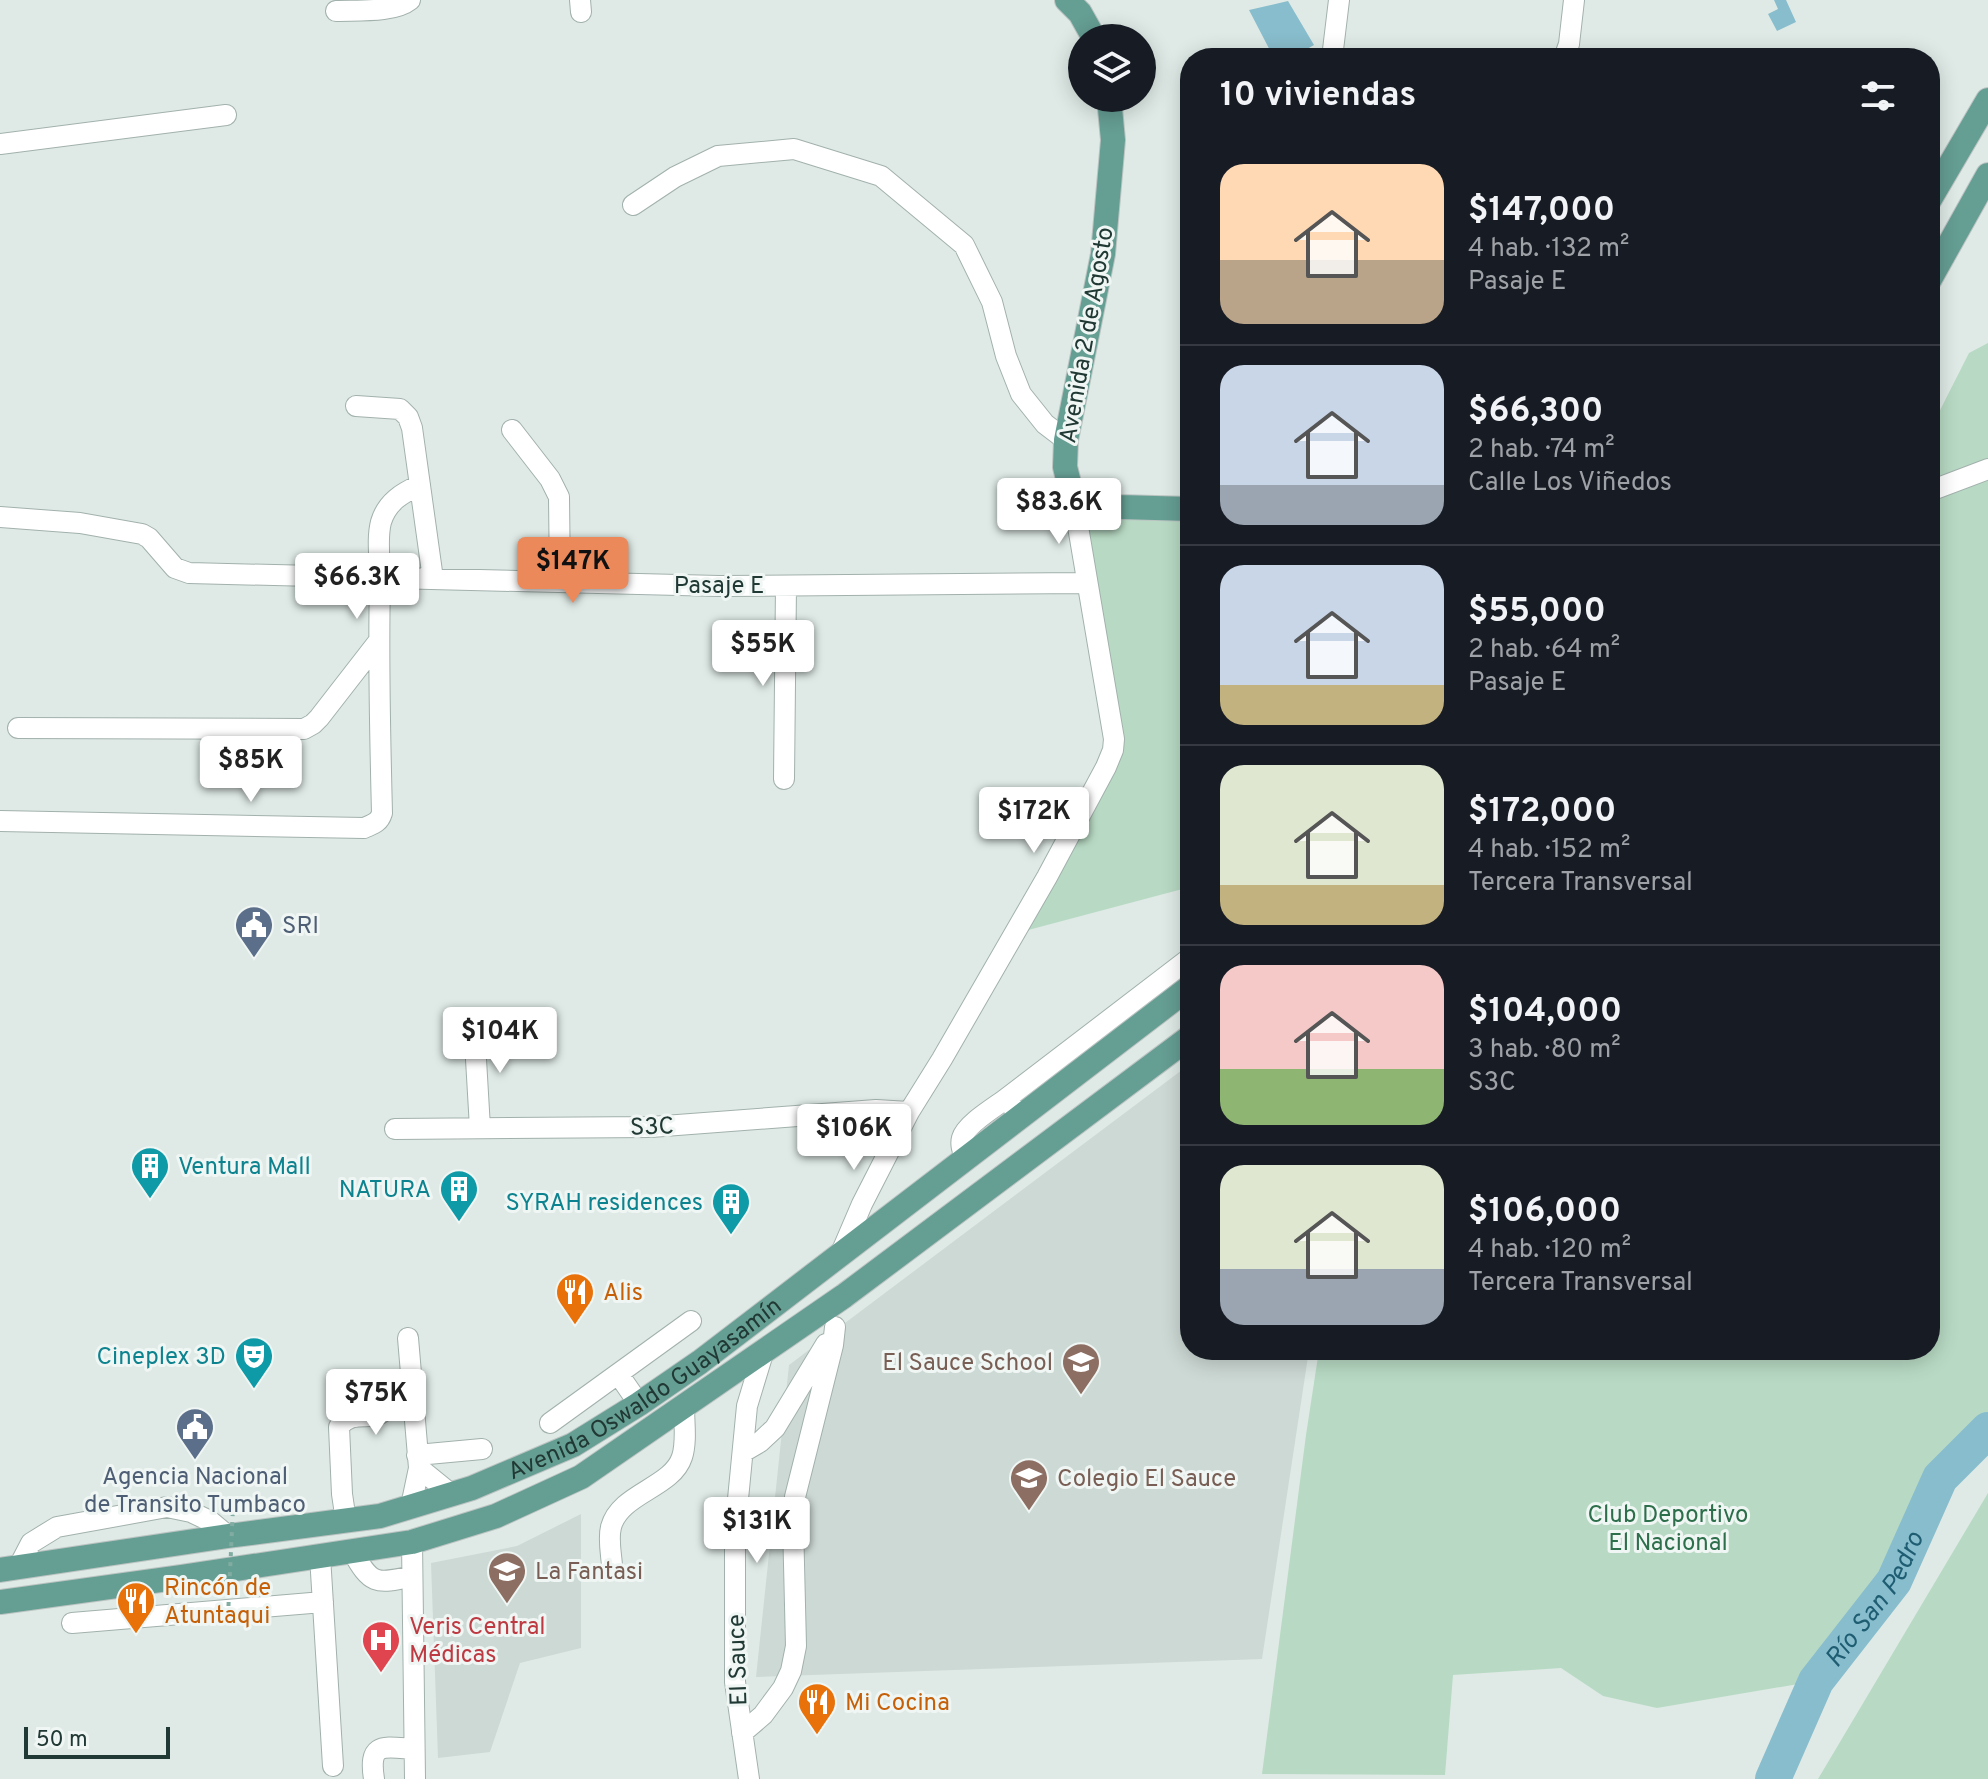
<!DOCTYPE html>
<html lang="es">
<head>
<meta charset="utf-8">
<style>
	:root { --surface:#171b24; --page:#242831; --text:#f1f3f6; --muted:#9ea1a6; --line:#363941; --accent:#ec895a }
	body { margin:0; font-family:Overpass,sans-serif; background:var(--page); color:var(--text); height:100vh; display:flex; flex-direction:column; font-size:30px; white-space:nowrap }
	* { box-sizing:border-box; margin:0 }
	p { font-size:26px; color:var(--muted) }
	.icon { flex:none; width:44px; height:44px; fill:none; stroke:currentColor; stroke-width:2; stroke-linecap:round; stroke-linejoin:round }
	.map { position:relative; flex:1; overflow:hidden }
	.side { position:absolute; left:1180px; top:48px; width:760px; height:1312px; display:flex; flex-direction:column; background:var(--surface); border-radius:32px; box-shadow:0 4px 20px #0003 }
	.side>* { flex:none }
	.fabs { position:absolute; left:1068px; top:24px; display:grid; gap:16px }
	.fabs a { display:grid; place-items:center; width:88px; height:88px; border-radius:50%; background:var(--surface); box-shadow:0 4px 20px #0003; font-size:40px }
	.scale { position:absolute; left:24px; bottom:20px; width:146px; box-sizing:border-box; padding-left:8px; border:4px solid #213934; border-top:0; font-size:22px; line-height:28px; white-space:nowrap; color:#213934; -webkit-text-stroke:6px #eff6f3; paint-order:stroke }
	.price { position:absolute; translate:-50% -68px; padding:0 18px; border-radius:8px; background:#fff; color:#222; font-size:26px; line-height:52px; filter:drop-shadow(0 2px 4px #0008) }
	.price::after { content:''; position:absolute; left:50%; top:48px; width:24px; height:18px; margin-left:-12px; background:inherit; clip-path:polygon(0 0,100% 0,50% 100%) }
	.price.active { background:var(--accent); color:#111 }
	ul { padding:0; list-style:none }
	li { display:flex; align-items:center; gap:24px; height:200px; padding:0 40px }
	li+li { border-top:2px solid var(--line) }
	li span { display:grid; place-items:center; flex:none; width:224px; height:160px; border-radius:24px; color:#555 }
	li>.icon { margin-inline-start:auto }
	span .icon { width:96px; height:96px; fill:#fffc; stroke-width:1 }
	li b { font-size:34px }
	h2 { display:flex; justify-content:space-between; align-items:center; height:96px; padding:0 40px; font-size:34px }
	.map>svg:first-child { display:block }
	.built { fill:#cdd9d5 }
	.green { fill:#b8dac4 }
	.water { fill:#88bdcd }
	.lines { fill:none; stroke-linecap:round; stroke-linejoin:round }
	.river { stroke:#88bdcd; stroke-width:36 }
	.minor-casing { stroke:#a2b1ad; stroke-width:22 }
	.major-casing { stroke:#bcc4c2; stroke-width:26 }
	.minor { stroke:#fff; stroke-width:20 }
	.major { stroke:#659e93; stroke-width:24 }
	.path-bridge { stroke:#80aca2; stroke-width:4; stroke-dasharray:4 6; stroke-linecap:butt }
	.labels { text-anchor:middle; stroke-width:6; stroke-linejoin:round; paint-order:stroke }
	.street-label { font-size:24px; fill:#213934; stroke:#eff6f3 }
	.service-label { font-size:24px; fill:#4e5e75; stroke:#eff6f3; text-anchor:start }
	.culture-label { font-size:24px; fill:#0d838f; stroke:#eff6f3; text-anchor:end }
	.food-label { font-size:24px; fill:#c56008; stroke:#eff6f3; text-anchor:start }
	.education-label { font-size:24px; fill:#785e54; stroke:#eff6f3; text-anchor:start }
	.park-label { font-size:24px; fill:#2d6e4b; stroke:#eff6f3 }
	.health-label { font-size:24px; fill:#be3a42; stroke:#eff6f3; text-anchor:start }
	.water-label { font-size:26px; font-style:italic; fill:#1e5d72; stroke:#eff6f3 }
</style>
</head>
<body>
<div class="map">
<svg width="1988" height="1779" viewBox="0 0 1988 1779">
	<rect width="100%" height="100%" fill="#dfeae6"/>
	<!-- built -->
	<path class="built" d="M1190 1064V1350H1309L1262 1659 756 1677 789 1365Z
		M581 1514V1648L520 1663 490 1752 438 1758 431 1563 517 1546Z"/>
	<!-- green -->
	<path class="green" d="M1988 343V1430L1940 1478 1894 1581 1816 1681 1657 1708 1603 1696 1561 1668 1453 1675 1445 1775 1262 1774 1306 1435 1319 1350H1930V430L1969 353Z
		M1070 492 1190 503V887L1017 933 1117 750Z
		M1988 1493V1779H1818Z"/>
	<!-- water -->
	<path class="water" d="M1774 0H1786L1796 22 1777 31 1768 14 1778 9Z
		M1288 1 1314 45 1291 58H1274L1249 10Z"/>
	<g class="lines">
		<!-- river -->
		<path class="river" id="s1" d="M1773 1779 1816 1681 1894 1581 1940 1478 1988 1430"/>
		<!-- minor casing -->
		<g class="minor-casing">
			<path id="minor" d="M580 0 581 12
				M336 11C357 10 394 13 410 0
				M1332 58 1339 0
				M1564 58 1569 44 1574 0
				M0 144 226 115
				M633 205 675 177 718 156 794 149 881 176 964 245 992 302 1006 356 1021 394 1045 424 1066 440
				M356 406 400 409 408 417 412 428 433 579
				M512 430 550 479 559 497 560 582
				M1930 491 1988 469
				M0 517 80 523 142 534 149 538 175 568 189 573 719 586 1087 583
				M18 728 304 729 313 724 319 718 378 642
				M784 779 786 586
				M0 821 364 828C373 824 379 823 382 813 380 736 378 660 380 584 381 564 376 541 381 522 387 502 402 493 420 485
				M474 1025 480 1128
				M1019 1117 1007 1098 1190 958
				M395 1129 651 1127 876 1110 909 1112
				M965 1158C963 1152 960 1145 962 1138 966 1124 995 1107 1007 1098
				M841 1253 862 1204 909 1112 942 1059 1047 877 1106 767 1113 750 1114 739 1074 503
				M408 1338 419 1468 411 1506
				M619 1375 639 1404
				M550 1423 691 1321
				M743 1452 760 1442 775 1428 826 1344
				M417 1455 482 1449
				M419 1468 451 1494
				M346 1521 342 1494 339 1427C356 1402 389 1436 389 1388
				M412 1542 415 1779
				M352 1551C371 1584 375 1585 412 1576
				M320 1556 333 1766
				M612 1565C611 1553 608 1539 611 1527 620 1493 672 1488 682 1457 687 1442 684 1422 684 1406
				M18 1568 31 1543 57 1527 167 1507 191 1512 210 1521 228 1536
				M72 1623 323 1602
				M742 1733 763 1715 783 1688 791 1671 796 1646 793 1523 795 1497 833 1345 835 1327
				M374 1779C368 1741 384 1747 414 1749
				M749 1779 735 1682V1530L747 1406 764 1350"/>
		</g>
		<!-- major casing -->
		<g class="major-casing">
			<g id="major">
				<path d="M1067 0 1080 13 1094 38"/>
				<path d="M1109 98 1113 140 1103 254 1066 440 1065 467 1074 503 1120 507 1190 509"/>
				<path d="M1930 199 1988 100"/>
				<path d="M1930 279 1988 175"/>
				<path id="s2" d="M0 1570 228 1536 380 1516 472 1488 573 1445 639 1404 700 1362 1190 987"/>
				<path d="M0 1602 182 1577 412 1542 496 1516 581 1477 844 1296 1190 1037"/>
			</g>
		</g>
		<!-- minor -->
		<use href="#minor" class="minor"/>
		<!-- major -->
		<use href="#major" class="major"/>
		<!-- path-bridge -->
		<path class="path-bridge" d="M228 1616 233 1507"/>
	</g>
	<!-- icons -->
	<defs>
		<g id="civic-pin" transform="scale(2)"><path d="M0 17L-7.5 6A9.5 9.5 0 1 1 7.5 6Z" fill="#5c6f8a" stroke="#eff6f3"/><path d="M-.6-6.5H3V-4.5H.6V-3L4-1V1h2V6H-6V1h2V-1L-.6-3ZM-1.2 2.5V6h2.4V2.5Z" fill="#fff"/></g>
		<g id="building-pin" transform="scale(2)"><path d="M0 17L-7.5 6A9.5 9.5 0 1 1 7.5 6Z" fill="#0f9aa8" stroke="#eff6f3"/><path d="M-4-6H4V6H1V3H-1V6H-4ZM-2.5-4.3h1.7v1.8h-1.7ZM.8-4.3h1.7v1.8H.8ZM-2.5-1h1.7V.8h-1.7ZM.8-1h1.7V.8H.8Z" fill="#fff"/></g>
		<g id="restaurant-pin" transform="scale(2)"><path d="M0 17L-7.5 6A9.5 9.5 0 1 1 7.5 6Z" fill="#e8710a" stroke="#eff6f3"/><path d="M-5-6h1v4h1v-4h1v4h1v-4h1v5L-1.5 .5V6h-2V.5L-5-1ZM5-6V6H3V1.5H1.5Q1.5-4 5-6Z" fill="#fff"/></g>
		<g id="theatre-pin" transform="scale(2)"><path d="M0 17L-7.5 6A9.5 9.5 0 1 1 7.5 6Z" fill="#0f9aa8" stroke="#eff6f3"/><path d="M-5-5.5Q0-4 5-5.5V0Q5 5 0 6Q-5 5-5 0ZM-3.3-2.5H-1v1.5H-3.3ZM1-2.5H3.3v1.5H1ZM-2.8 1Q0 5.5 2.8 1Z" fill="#fff"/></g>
		<g id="school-pin" transform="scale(2)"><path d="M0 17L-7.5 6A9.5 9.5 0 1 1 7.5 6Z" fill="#8d6e63" stroke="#eff6f3"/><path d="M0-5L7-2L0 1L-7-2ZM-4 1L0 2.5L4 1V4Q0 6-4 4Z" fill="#fff"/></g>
		<g id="hospital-pin" transform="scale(2)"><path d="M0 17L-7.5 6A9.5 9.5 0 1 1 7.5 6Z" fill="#e0444e" stroke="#eff6f3"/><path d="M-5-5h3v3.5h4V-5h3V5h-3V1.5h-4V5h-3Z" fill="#fff"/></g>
	</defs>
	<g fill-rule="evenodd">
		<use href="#civic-pin" x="254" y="925"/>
		<use href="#building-pin" x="150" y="1166"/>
		<use href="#building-pin" x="459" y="1189"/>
		<use href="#building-pin" x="731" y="1202"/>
		<use href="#restaurant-pin" x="575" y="1292"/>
		<use href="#theatre-pin" x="254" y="1356"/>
		<use href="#school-pin" x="1081" y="1362"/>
		<use href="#civic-pin" x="195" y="1427"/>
		<use href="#school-pin" x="1029" y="1478"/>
		<use href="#school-pin" x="507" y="1571"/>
		<use href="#restaurant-pin" x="136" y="1601"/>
		<use href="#hospital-pin" x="381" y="1640"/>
		<use href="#restaurant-pin" x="817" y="1702"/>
	</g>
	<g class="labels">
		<!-- street labels -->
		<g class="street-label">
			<text transform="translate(1086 335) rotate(-80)" y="8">Avenida 2 de Agosto</text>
			<text x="719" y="593">Pasaje E</text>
			<text transform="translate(652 1126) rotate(-2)" y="8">S3C</text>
			<text dy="8" stroke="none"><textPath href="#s2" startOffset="680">Avenida Oswaldo Guayasamín</textPath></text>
			<text transform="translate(737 1660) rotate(-92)" y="8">El Sauce</text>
		</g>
		<!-- service labels -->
		<g class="service-label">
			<text x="282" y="933">SRI</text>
			<text x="195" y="1484" text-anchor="middle">Agencia Nacional<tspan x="195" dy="28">de Transito Tumbaco</tspan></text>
		</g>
		<!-- culture labels -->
		<g class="culture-label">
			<text x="178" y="1174" text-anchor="start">Ventura Mall</text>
			<text x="431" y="1197">NATURA</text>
			<text x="703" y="1210">SYRAH residences</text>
			<text x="226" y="1364">Cineplex 3D</text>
		</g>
		<!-- food labels -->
		<g class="food-label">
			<text x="603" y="1300">Alis</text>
			<text x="164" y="1595">Rincón de<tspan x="164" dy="28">Atuntaqui</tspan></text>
			<text x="845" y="1710">Mi Cocina</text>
		</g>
		<!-- education labels -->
		<g class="education-label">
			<text x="1053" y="1370" text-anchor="end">El Sauce School</text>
			<text x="1057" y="1486">Colegio El Sauce</text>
			<text x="535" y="1579">La Fantasi</text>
		</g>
		<!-- park labels -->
		<g class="park-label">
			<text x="1668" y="1522">Club Deportivo<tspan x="1668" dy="28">El Nacional</tspan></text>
		</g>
		<!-- health labels -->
		<g class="health-label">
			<text x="409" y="1634">Veris Central<tspan x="409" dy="28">Médicas</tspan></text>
		</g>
		<!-- water labels -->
		<g class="water-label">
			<text dy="9" stroke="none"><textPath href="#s1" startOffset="208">Río San Pedro</textPath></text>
		</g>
	</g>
</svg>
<div class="fabs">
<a><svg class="icon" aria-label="layers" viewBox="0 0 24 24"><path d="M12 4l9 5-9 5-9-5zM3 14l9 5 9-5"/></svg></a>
</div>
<div class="scale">50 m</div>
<b class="price" style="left:1059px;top:546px">$83.6K</b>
<b class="price active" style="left:573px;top:605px">$147K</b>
<b class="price" style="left:357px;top:621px">$66.3K</b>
<b class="price" style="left:763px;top:688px">$55K</b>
<b class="price" style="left:251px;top:804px">$85K</b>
<b class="price" style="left:1034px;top:855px">$172K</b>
<b class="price" style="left:500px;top:1075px">$104K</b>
<b class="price" style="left:854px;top:1172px">$106K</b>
<b class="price" style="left:376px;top:1437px">$75K</b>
<b class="price" style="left:757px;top:1565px">$131K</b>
<section class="side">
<h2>10 viviendas<svg class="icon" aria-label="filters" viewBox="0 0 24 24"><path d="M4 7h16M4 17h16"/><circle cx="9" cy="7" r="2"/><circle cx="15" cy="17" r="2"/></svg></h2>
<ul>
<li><span style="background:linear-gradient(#ffd9b3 60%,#b9a48a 0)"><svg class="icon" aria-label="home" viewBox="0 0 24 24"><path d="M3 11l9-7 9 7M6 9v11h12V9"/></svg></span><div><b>$147,000</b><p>4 hab. · 132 m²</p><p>Pasaje E</p></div></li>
<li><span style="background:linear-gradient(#c9d6e8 75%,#9aa5b1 0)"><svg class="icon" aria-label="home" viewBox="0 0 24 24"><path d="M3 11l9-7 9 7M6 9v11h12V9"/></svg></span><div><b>$66,300</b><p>2 hab. · 74 m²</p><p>Calle Los Viñedos</p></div></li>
<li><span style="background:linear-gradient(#c9d6e8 75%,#c2b280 0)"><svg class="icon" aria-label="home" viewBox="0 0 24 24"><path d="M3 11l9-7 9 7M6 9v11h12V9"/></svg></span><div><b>$55,000</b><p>2 hab. · 64 m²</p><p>Pasaje E</p></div></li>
<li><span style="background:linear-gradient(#dfe7d0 75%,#c2b280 0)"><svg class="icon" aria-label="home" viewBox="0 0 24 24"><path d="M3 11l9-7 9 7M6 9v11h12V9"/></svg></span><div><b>$172,000</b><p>4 hab. · 152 m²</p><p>Tercera Transversal</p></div></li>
<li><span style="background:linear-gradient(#f6c9c9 65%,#8fb573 0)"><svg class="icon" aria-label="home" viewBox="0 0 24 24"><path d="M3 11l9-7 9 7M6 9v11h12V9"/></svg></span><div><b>$104,000</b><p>3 hab. · 80 m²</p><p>S3C</p></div></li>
<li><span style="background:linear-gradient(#dfe7d0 65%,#9aa5b1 0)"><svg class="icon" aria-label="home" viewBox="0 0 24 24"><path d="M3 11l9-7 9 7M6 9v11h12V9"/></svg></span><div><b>$106,000</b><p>4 hab. · 120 m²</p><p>Tercera Transversal</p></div></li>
</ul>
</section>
</div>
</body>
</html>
